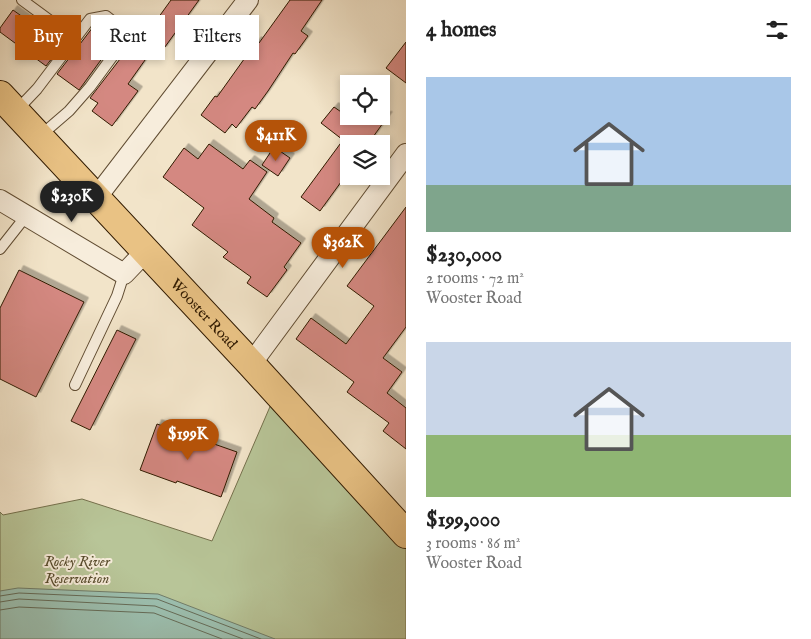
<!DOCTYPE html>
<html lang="en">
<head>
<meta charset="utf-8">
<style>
	:root { --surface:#fff; --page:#f6f6f6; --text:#222; --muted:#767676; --accent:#b45309 }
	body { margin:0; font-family:"IM FELL English",serif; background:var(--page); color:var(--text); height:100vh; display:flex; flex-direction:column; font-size:19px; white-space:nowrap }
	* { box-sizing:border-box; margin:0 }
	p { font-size:16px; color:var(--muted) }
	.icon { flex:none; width:28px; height:28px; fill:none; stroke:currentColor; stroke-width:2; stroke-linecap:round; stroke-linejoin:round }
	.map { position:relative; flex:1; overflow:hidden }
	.details { display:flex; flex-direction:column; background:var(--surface); width:405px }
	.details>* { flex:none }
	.top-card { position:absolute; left:15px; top:15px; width:315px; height:45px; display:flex; gap:10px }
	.controls { position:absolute; left:340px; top:75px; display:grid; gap:10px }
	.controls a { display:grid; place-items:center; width:50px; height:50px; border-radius:0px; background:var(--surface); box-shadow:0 2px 8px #0003; font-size:25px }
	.price { position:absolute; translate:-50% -42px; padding:0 11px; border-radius:18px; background:var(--accent); color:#fff; font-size:16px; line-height:32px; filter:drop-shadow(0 1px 2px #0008) }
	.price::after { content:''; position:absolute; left:50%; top:30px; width:15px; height:11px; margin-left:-8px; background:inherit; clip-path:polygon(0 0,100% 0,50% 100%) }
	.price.on { background:#222; color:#fff }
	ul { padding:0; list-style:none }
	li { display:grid; align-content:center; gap:10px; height:265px; padding:0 20px }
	li span { display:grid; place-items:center; height:155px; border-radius:0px; color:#555 }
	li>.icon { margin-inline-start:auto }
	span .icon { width:90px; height:90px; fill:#fffc; stroke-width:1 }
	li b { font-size:21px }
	h2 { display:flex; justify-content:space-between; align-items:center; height:60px; padding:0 20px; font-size:21px }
	.chip { padding:0 18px; border-radius:0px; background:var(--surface); box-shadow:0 2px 8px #0003; font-size:18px; line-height:45px }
	.chip.on { background:var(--accent); color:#fff }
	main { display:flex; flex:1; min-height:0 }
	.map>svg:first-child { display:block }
	.green { fill:#b8c598; stroke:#74704c }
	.water { fill:#9cbfaf; stroke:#717d69 }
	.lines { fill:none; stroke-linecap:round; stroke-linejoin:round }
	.shore { stroke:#666c58; stroke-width:1 }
	.building { fill:#d48881; stroke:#301a00; filter:url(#shadow) }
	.lane-casing { stroke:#604c32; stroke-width:12 }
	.street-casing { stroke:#604c32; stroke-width:22 }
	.primary-casing { stroke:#301a00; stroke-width:30 }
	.lane { stroke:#f7eddc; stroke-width:10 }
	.street { stroke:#f7eddc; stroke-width:20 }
	.primary { stroke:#e9c284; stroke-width:28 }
	.labels { text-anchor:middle; stroke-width:4; stroke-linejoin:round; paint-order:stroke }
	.street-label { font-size:15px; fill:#301a00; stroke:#f7eddc }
	.park-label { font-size:15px; font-style:italic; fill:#594d2e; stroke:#f7eddc }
</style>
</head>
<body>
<main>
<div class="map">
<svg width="406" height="639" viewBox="0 0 406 639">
	<defs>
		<filter id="shadow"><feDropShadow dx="4.5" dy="-4.5" stdDeviation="0" flood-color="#0004"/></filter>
	</defs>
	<rect width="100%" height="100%" fill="#f2e4c9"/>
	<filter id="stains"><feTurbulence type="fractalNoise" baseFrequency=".004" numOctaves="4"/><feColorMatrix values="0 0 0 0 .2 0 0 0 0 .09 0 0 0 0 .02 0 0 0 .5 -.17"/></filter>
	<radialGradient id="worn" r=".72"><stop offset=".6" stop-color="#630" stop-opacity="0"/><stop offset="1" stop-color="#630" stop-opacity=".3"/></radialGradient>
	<!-- green -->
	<path class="green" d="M272 402 406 542V639H0V512L3 515 82 499 212 541Z"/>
	<!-- water -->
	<path class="water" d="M18 588 158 594 275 639H0V591Z"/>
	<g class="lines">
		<!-- shore -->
		<path class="shore" d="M0 596 19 593 157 599 261 639
			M0 602 19 599 155 606 243 639
			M0 610 19 607 154 613 222 639"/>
	</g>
	<!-- building -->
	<path class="building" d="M171 0H199L162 51 155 46 128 84 138 91 112 126 92 111 98 103 90 98 130 46 135 50Z
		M290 0H322L301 31 308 36 295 54 293 53 268 91 255 109 252 107 236 128 232 124 225 133 201 115 215 96 217 97 257 41 259 43Z
		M13 10 62 45 46 66 0 32V28Z
		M93 27 114 42 79 90 57 74Z
		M406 42V83L386 68Z
		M334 107 347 116H388L368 144H349V171L320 211 301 197 343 140 321 123Z
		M209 144 243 169 250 160 267 172 249 199 274 218 272 222 301 243 284 267 287 270 267 297 247 283 251 277 223 257 228 252 192 225 204 208 163 177 184 148 198 159Z
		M274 147 290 158 278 176 262 165Z
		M406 207V327L383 358 402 372 387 393 406 408V449L383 431 389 423 347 392 354 382 296 339 311 318 346 344 374 306 347 286Z
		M19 270 84 302 36 397 0 379V308Z
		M117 330 136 339 90 430 71 421Z
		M157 424 237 452 221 497 177 481 176 483 140 470Z"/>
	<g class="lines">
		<!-- lane casing -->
		<g class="lane-casing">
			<path id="lane" d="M22 0 67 33
				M16 111 37 89 90 19 106 16 129 34 90 87 69 111 40 136
				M0 249 26 216
				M75 385 117 296 124 274"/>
		</g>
		<!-- street casing -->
		<g class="street-casing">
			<path id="street" d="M96 198 248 0
				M0 200 124 274 145 252
				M251 364 406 154"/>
		</g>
		<!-- primary casing -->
		<g class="primary-casing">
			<g id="primary">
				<path id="s1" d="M0 95 251 364 406 534"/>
			</g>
		</g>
		<!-- lane -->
		<use href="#lane" class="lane"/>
		<!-- street -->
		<use href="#street" class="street"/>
		<!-- primary -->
		<use href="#primary" class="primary"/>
	</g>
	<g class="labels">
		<!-- street labels -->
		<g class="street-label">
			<text dy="5" stroke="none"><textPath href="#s1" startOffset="299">Wooster Road</textPath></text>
		</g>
		<!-- park labels -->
		<g class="park-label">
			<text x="77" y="566">Rocky River<tspan x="77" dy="17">Reservation</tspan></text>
		</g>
	</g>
	<rect width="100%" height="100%" filter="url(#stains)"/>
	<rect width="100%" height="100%" fill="url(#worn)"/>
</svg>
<div class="controls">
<a><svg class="icon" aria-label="locate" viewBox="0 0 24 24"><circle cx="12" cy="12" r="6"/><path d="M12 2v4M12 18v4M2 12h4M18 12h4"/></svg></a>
<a><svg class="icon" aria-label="layers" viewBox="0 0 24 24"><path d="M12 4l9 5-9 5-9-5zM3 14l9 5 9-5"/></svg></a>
</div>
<b class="price" style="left:276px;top:162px">$411K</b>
<b class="price on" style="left:72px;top:223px">$230K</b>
<b class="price" style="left:343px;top:269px">$362K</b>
<b class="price" style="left:188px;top:461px">$199K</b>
<div class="top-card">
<a class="chip on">Buy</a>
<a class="chip">Rent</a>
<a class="chip">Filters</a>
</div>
</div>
<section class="details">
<h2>4 homes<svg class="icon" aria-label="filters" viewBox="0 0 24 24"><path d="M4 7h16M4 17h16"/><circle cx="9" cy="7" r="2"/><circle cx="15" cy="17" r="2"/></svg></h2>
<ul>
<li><span style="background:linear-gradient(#a9c7e8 70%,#7fa58c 0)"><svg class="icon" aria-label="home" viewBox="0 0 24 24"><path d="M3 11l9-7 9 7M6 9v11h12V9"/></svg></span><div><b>$230,000</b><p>2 rooms · 72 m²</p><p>Wooster Road</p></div></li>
<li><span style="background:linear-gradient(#c9d6e8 60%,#8fb573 0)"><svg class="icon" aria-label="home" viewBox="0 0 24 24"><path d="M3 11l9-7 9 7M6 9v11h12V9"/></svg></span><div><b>$199,000</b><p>3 rooms · 86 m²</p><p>Wooster Road</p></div></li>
</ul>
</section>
</main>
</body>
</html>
